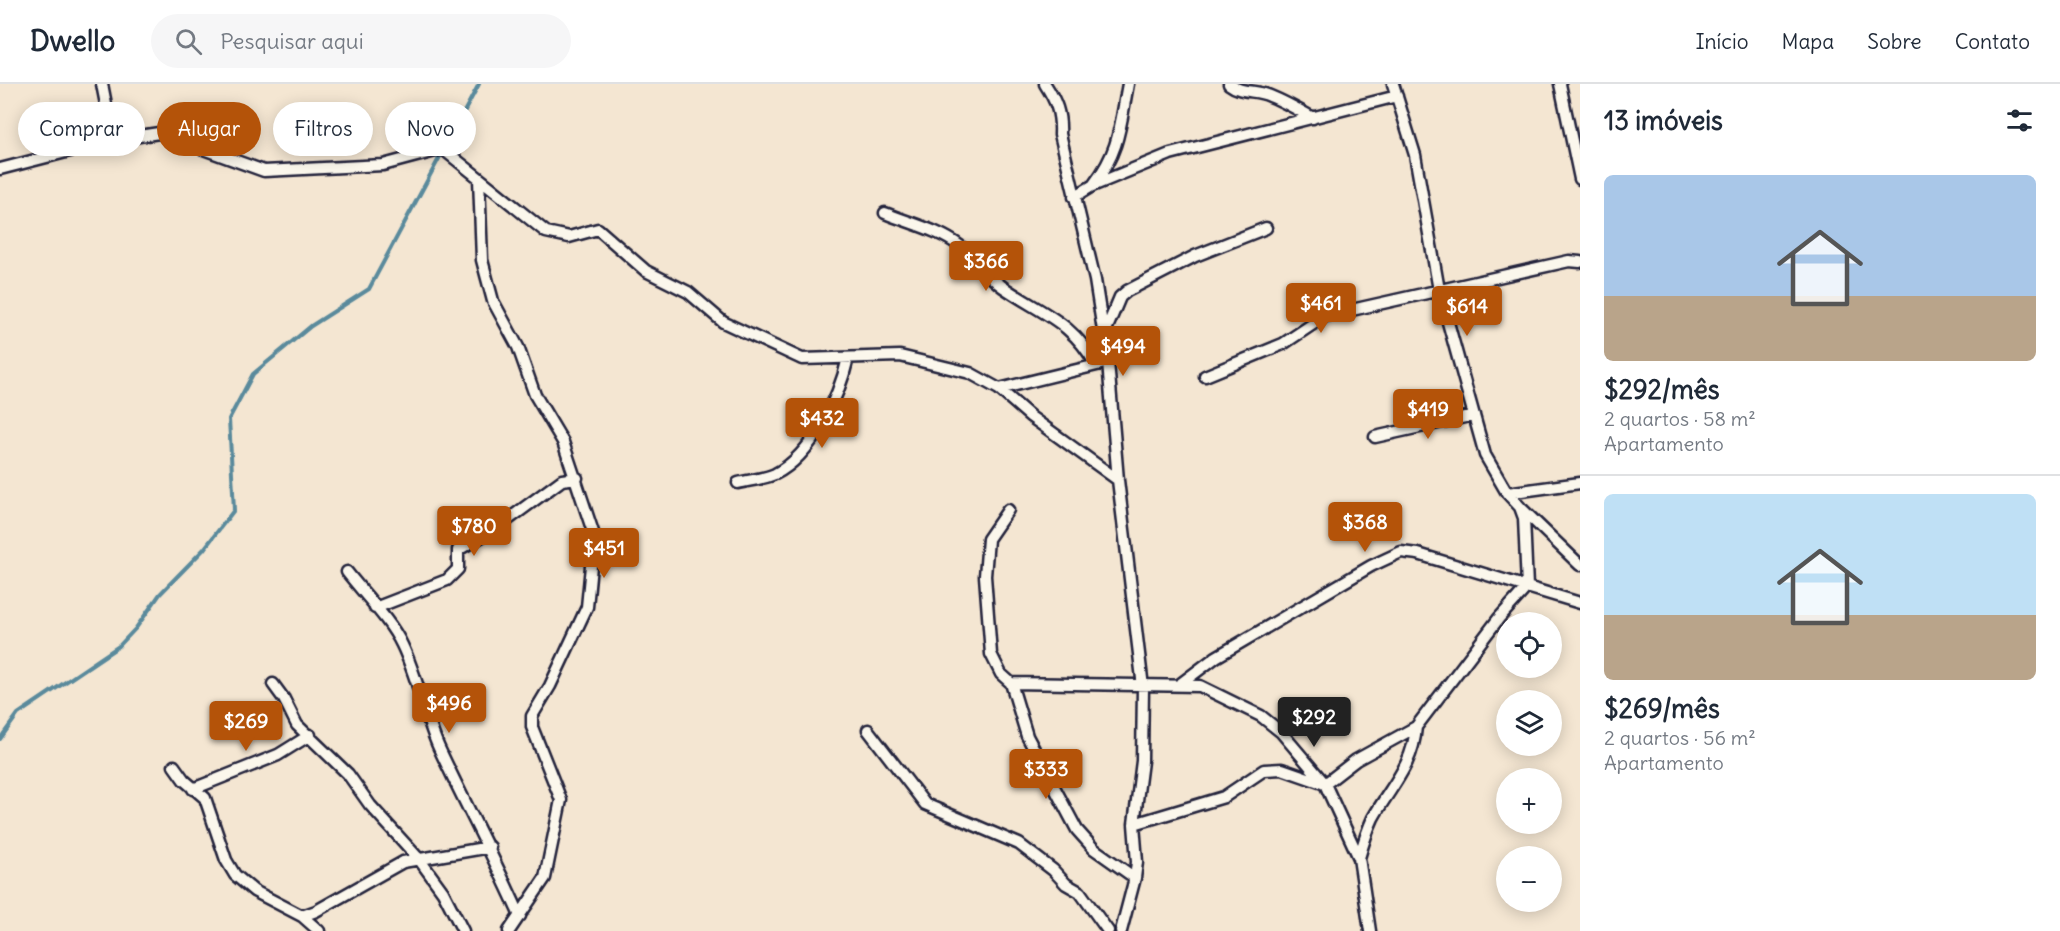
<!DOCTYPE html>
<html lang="pt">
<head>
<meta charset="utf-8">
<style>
	:root { --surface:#fff; --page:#f6f6f7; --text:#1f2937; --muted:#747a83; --line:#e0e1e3; --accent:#b45309 }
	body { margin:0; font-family:Delius,sans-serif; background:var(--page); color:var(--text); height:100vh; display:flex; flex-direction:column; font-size:22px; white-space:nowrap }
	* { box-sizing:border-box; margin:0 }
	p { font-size:20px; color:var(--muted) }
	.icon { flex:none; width:33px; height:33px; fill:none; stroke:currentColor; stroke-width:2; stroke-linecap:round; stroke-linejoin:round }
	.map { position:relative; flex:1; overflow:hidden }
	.details { display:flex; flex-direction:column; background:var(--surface); width:480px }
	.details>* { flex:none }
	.top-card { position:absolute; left:18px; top:18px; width:570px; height:54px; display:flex; gap:12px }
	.controls { position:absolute; left:1496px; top:528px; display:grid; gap:12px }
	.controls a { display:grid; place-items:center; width:66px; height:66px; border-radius:50%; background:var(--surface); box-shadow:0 3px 15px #0003; font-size:30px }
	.price { position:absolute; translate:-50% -51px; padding:0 14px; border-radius:6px; background:var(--accent); color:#fff; font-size:20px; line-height:39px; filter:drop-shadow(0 2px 3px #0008) }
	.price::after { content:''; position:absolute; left:50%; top:36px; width:18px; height:14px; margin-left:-9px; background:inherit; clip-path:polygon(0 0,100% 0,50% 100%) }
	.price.selected { background:#222; color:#fff }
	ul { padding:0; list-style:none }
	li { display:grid; align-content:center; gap:12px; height:318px; padding:0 24px }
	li+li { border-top:2px solid var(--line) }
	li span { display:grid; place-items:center; height:186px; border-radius:9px; color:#555 }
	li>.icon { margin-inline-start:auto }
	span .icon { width:108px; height:108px; fill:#fffc; stroke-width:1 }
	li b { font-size:26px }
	h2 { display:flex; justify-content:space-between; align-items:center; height:72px; padding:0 24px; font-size:26px }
	.chip { padding:0 21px; border-radius:27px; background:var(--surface); box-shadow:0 3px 15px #0003; font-size:21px; line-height:54px }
	.chip.selected { background:var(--accent); color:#fff }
	header { display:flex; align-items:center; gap:36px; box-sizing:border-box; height:84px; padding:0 30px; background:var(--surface); border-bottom:2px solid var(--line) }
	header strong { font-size:28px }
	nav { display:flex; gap:33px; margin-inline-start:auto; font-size:21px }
	.search { width:420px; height:54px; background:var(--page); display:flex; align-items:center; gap:15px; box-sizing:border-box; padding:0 21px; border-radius:33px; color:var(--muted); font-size:22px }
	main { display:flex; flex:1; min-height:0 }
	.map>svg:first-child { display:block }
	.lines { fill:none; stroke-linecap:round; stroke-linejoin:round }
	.stream { stroke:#5a8a9c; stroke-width:4 }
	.street-casing { stroke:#22223b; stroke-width:15 }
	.street { stroke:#fbf7ec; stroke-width:10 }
</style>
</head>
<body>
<header>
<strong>Dwello</strong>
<div class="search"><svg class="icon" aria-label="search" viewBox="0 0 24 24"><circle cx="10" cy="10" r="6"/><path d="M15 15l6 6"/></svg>Pesquisar aqui</div>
<nav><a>Início</a><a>Mapa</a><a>Sobre</a><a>Contato</a></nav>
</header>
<main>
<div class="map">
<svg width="1580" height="847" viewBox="0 0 1580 847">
	<rect width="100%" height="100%" fill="#f4e6d2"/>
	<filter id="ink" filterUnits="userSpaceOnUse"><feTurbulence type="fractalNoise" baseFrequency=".0167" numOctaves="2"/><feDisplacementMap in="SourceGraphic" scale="12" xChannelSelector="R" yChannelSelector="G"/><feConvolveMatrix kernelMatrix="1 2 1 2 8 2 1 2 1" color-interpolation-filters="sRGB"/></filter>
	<g filter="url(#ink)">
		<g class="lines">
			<!-- stream -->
			<path class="stream" d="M0 655 18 630 119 562 136 544 160 510 204 465 234 426 229 335 253 290 311 242 369 205 479 0"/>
			<!-- street casing -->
			<g class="street-casing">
				<path id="street" d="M102 0 113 56
					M1045 0C1056 17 1061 29 1060 50L1095 196 1108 278 1118 396 1143 603 1142 677 1134 740 1137 778 1135 794 1121 847
					M1229 0C1242 10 1256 5 1270 12 1285 18 1299 26 1313 34
					M1560 0 1580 95
					M0 85 113 56 159 49 264 87 383 81 443 65 546 148 569 153 598 145 646 187 688 208 723 238 802 275 900 272 970 289 999 305 1031 333 1118 396
					M479 94 482 176 493 217 518 263 535 311 563 358 594 451 587 523 550 602 532 632V643L561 716 545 794 509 847
					M1094 100C1120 66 1120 41 1128 0
					M1074 113 1092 102 1170 70 1397 12
					M885 129C909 139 939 146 960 162 975 174 987 192 1003 203 1042 230 1072 237 1096 281
					M1104 251 1120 213 1127 207 1195 172 1266 144
					M1205 292 1283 260 1325 232 1569 177 1580 178
					M999 305 1101 280
					M1375 353 1474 331
					M738 399C750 396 764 395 775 390 813 371 839 313 848 274
					M1507 409 1580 399
					M1522 425 1580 481
					M1008 426 988 455 985 492 991 570 1001 590 1011 599 1200 602 1261 632 1281 648 1325 700 1359 774 1370 847
					M347 488C364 510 391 537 402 561 418 594 424 630 439 664 465 720 495 775 520 832
					M375 524 447 496 458 485V466L498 443 562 396 577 394
					M1011 599 1027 652 1077 746 1094 765 1135 794
					M273 600 284 615 297 641 348 690 370 721 419 775 443 808 463 847
					M1179 601 1216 573 1371 482 1401 468 1418 470 1580 519
					M868 646 925 720 1019 760 1053 786 1066 800 1080 808 1108 847
					M174 682 184 696 205 714 226 776 235 791 254 807 302 832 319 847
					M193 705 278 671 310 651
					M1134 740 1224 713 1264 686 1282 685 1325 700 1356 676 1416 643 1499 534 1527 503 1524 434 1520 423 1507 409 1485 371 1439 206 1415 71 1393 0
					M1359 774C1363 760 1367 747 1373 734 1391 702 1413 682 1416 643
					M302 832 316 827 403 778 490 763"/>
			</g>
			<!-- street -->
			<use href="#street" class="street"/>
		</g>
	</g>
</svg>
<div class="controls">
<a><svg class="icon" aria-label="locate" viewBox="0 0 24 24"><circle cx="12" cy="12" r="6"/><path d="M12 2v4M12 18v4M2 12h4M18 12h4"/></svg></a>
<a><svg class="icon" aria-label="layers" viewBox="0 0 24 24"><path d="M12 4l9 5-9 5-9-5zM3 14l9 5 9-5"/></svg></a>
<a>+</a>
<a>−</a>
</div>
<b class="price" style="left:986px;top:208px">$366</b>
<b class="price" style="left:1321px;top:250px">$461</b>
<b class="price" style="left:1467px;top:253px">$614</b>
<b class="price" style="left:1123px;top:293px">$494</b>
<b class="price" style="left:1428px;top:356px">$419</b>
<b class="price" style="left:822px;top:365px">$432</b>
<b class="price" style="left:1365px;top:469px">$368</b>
<b class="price" style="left:474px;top:473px">$780</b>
<b class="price" style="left:604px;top:495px">$451</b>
<b class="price" style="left:449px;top:650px">$496</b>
<b class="price selected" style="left:1314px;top:664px">$292</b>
<b class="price" style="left:246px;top:668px">$269</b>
<b class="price" style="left:1046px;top:716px">$333</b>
<div class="top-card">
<a class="chip">Comprar</a>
<a class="chip selected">Alugar</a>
<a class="chip">Filtros</a>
<a class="chip">Novo</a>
</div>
</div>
<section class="details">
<h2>13 imóveis<svg class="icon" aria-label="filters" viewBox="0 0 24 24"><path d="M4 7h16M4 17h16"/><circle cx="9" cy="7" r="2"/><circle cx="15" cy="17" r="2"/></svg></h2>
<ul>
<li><span style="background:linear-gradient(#a9c7e8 65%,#b9a48a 0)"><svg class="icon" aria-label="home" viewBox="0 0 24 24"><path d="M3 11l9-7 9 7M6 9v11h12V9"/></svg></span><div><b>$292/mês</b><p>2 quartos · 58 m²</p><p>Apartamento</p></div></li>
<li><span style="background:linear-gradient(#bfe0f5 65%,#b9a48a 0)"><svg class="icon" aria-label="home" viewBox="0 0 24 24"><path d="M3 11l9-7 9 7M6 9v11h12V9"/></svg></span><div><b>$269/mês</b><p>2 quartos · 56 m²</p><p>Apartamento</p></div></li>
</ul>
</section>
</main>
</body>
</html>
